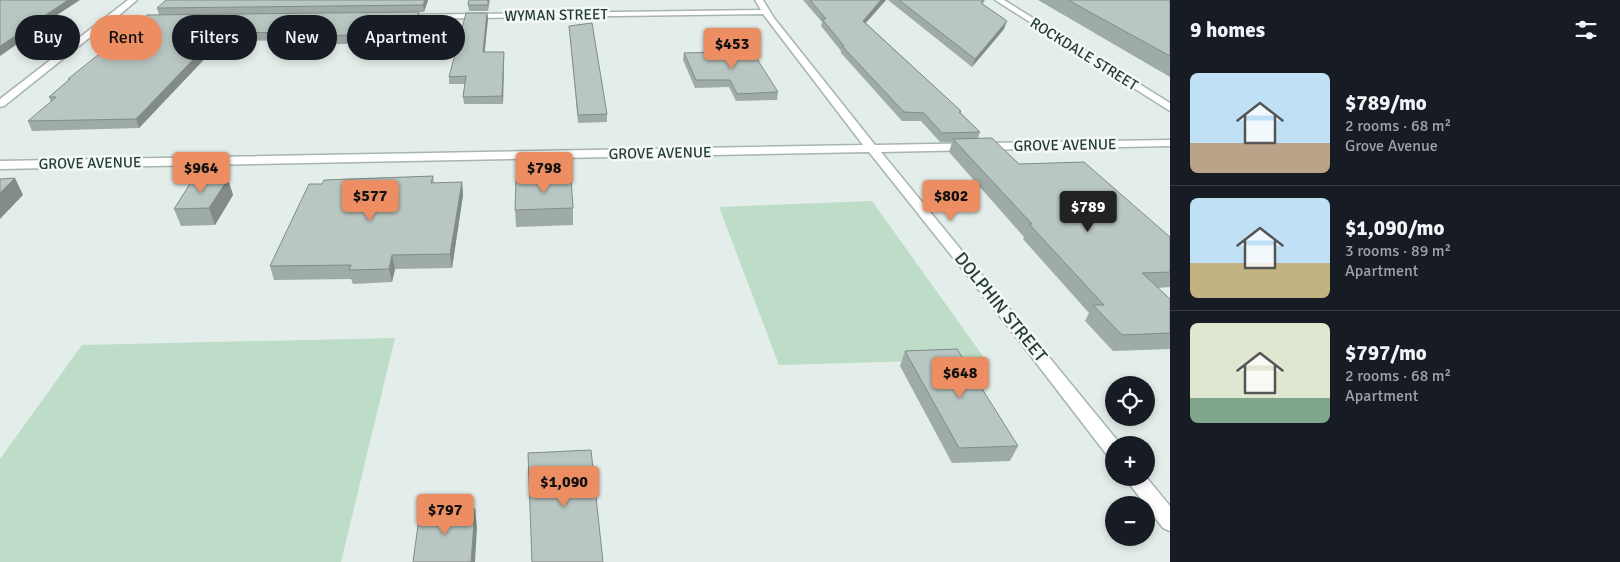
<!DOCTYPE html>
<html lang="en">
<head>
<meta charset="utf-8">
<style>
	:root { --surface:#171b24; --page:#242831; --text:#f1f3f6; --muted:#9ea1a6; --line:#363941; --accent:#ec8e62 }
	body { margin:0; font-family:Signika,sans-serif; background:var(--page); color:var(--text); height:100vh; display:flex; flex-direction:column; font-size:19px; white-space:nowrap }
	* { box-sizing:border-box; margin:0 }
	p { font-size:16px; color:var(--muted) }
	.icon { flex:none; width:28px; height:28px; fill:none; stroke:currentColor; stroke-width:2; stroke-linecap:round; stroke-linejoin:round }
	.map { position:relative; flex:1; overflow:hidden }
	.panel { display:flex; flex-direction:column; background:var(--surface); width:450px }
	.panel>* { flex:none }
	.hud { position:absolute; left:15px; top:15px; width:475px; height:45px; display:flex; gap:10px }
	.controls { position:absolute; left:1105px; top:376px; display:grid; gap:10px }
	.controls a { display:grid; place-items:center; width:50px; height:50px; border-radius:50%; background:var(--surface); box-shadow:0 2px 8px #0003; font-size:25px }
	.price { position:absolute; translate:-50% -42px; padding:0 11px; border-radius:5px; background:var(--accent); color:#111; font-size:16px; line-height:32px; filter:drop-shadow(0 1px 2px #0008) }
	.price::after { content:''; position:absolute; left:50%; top:30px; width:15px; height:11px; margin-left:-8px; background:inherit; clip-path:polygon(0 0,100% 0,50% 100%) }
	.price.active { background:#222; color:#fff }
	ul { padding:0; list-style:none }
	li { display:flex; align-items:center; gap:15px; height:125px; padding:0 20px }
	li+li { border-top:1px solid var(--line) }
	li span { display:grid; place-items:center; flex:none; width:140px; height:100px; border-radius:8px; color:#555 }
	li>.icon { margin-inline-start:auto }
	span .icon { width:60px; height:60px; fill:#fffc; stroke-width:1 }
	li b { font-size:21px }
	h2 { display:flex; justify-content:space-between; align-items:center; height:60px; padding:0 20px; font-size:21px }
	.tag { padding:0 18px; border-radius:22px; background:var(--surface); box-shadow:0 2px 8px #0003; font-size:18px; line-height:45px }
	.tag.active { background:var(--accent); color:#111 }
	main { display:flex; flex:1; min-height:0 }
	.map>svg:first-child { display:block }
	.green { fill:#bdddc8 }
	.lines { fill:none; stroke-linecap:round; stroke-linejoin:round }
	.street-casing { stroke:#a6b5b0; stroke-width:3 }
	.street { fill:#fff; fill-rule:evenodd }
	.wall { fill:#9faba7 }
	.shaded-wall { fill:#828b88 }
	.building { fill:#b9c7c2; stroke:#828b88 }
	.labels { text-anchor:middle; stroke-width:5; stroke-linejoin:round; paint-order:stroke }
	.far-street-label { font-size:15px; fill:#243d38; stroke:#f4f9f7 }
	.street-label { font-size:18px; fill:#243d38; stroke:#f4f9f7 }
</style>
</head>
<body>
<main>
<div class="map">
<svg width="1170" height="562" viewBox="0 0 1170 562">
	<rect width="100%" height="100%" fill="#e3ede9"/>
	<!-- green -->
	<path class="green" d="M872 201 985 359 779 365 719 207Z
		M395 338 341 562H0V459L82 345Z"/>
	<g class="lines">
		<!-- street casing -->
		<g class="street-casing">
			<path id="street" d="M128 0H137L116 18H160L164 20 160 22H109L4 106 0 107V99Z
				M755 0H763L774 18 875 145 1170 140V146L881 152 1121 445H1114V457L1107 455 1017 338 869 152 0 169V161L863 145 763 14 401 19 397 17 401 15 761 10Z
				M995 0H1004L1170 103V111Z
				M1146 477 1170 506V531L1163 528 1125 478Z"/>
		</g>
		<!-- street -->
		<use href="#street" class="street"/>
	</g>
	<!-- wall -->
	<path class="wall" d="M428 0 424 12 159 15 157 8Z
		M469 0H490L488 11H469L468 5Z
		M803 0H886L866 23 961 111V113L980 132 978 138 1019 164 1170 237V287L1158 288 1170 299V349L1113 351 1085 321 1089 313 1023 239 1024 237 949 152 952 142H940L921 121H902L841 53V51L821 26 822 22Z
		M888 0H985L982 5 1004 29 972 67Z
		M1038 0H1170V77Z
		M487 13 488 19 484 52H504L503 104H464L463 97 465 84H449V77Z
		M147 15 420 20 411 42 309 45 308 40 225 41 216 50H213L139 128 32 131 28 121 51 102 49 97 69 80 68 79 110 47Z
		M569 26 607 114V122L578 123Z
		M684 53 778 92 777 100 736 101 729 87 695 88 683 60Z
		M433 176 434 183 462 182 463 195 452 268 395 269 392 282 353 284 351 279 274 280 270 266 322 184Z
		M228 179 233 195 215 225 181 226 174 209Z
		M573 208V225L516 227 515 210Z
		M905 351 1018 446 1010 461 952 463 900 366Z"/>
	<!-- shaded-wall -->
	<path class="shaded-wall" d="M68 0H80L48 21 49 22 0 56V46Z
		M425 0H428L424 12 423 5Z
		M881 0H886L861 28 863 21Z
		M419 12 420 20 411 42 410 34Z
		M487 13 488 19 484 59 483 52Z
		M1007 21 1004 29 972 67 975 59Z
		M222 33 225 41 216 50 213 42Z
		M210 42 213 50 139 128 136 119Z
		M504 52V59L503 104 502 96Z
		M15 178 23 195 0 219V193Z
		M228 179 233 195 215 225 209 208Z
		M462 182 463 195 452 268 450 254Z
		M392 255 395 269 392 282 389 269Z
		M475 509 477 528 475 562H471Z"/>
	<!-- building -->
	<path class="building" d="M0 0H68L44 16H46L0 46Z
		M166 0H425L423 5 157 8Z
		M469 0H488V5H468Z
		M810 0H881L863 21 961 111 959 112 980 132 942 133 924 113 904 112 842 46H844L822 19H826Z
		M899 0H983L981 3 1007 21 975 59Z
		M1068 0H1170V56Z
		M419 12 410 34 307 36 310 32 222 33 213 42H210L136 119 28 121 55 98 56 97H49L70 79H68L108 47H110L147 15Z
		M466 13H487L483 52H504L502 96 463 97 466 76 449 77Z
		M592 23 607 114 578 115 569 26Z
		M752 51 778 92 737 94 730 80H696L684 53Z
		M992 138 1019 164 1084 162 1170 237V272L1142 273 1170 299V333L1122 335 1093 305H1104L1029 224H1032L953 139Z
		M433 176 431 183 462 182 450 254 392 255 389 269 349 270 351 265 270 266 309 184H322L324 180Z
		M15 178 0 193V179Z
		M193 179H228L209 208 174 209Z
		M571 179 573 208 515 210 516 180Z
		M957 349 1018 446 959 448 905 351Z
		M591 450 603 562H532L528 453Z
		M475 509 471 562H413L420 511Z"/>
	<g class="labels">
		<!-- far-street labels -->
		<g class="far-street-label">
			<text transform="translate(556 15) rotate(-1)" y="5">WYMAN STREET</text>
			<text transform="translate(1084 54) rotate(32)" y="5">ROCKDALE STREET</text>
			<text transform="translate(1065 145) rotate(-1)" y="5">GROVE AVENUE</text>
			<text transform="translate(660 153) rotate(-1)" y="5">GROVE AVENUE</text>
			<text transform="translate(90 163) rotate(-1)" y="5">GROVE AVENUE</text>
		</g>
		<!-- street labels -->
		<g class="street-label">
			<text transform="translate(1001 307) rotate(51)" y="6">DOLPHIN STREET</text>
		</g>
	</g>
</svg>
<div class="controls">
<a><svg class="icon" aria-label="locate" viewBox="0 0 24 24"><circle cx="12" cy="12" r="6"/><path d="M12 2v4M12 18v4M2 12h4M18 12h4"/></svg></a>
<a>+</a>
<a>−</a>
</div>
<b class="price" style="left:732px;top:70px">$453</b>
<b class="price" style="left:201px;top:194px">$964</b>
<b class="price" style="left:544px;top:194px">$798</b>
<b class="price" style="left:370px;top:222px">$577</b>
<b class="price" style="left:951px;top:222px">$802</b>
<b class="price active" style="left:1088px;top:233px">$789</b>
<b class="price" style="left:960px;top:399px">$648</b>
<b class="price" style="left:564px;top:508px">$1,090</b>
<b class="price" style="left:445px;top:536px">$797</b>
<div class="hud">
<a class="tag">Buy</a>
<a class="tag active">Rent</a>
<a class="tag">Filters</a>
<a class="tag">New</a>
<a class="tag">Apartment</a>
</div>
</div>
<section class="panel">
<h2>9 homes<svg class="icon" aria-label="filters" viewBox="0 0 24 24"><path d="M4 7h16M4 17h16"/><circle cx="9" cy="7" r="2"/><circle cx="15" cy="17" r="2"/></svg></h2>
<ul>
<li><span style="background:linear-gradient(#bfe0f5 70%,#b9a48a 0)"><svg class="icon" aria-label="home" viewBox="0 0 24 24"><path d="M3 11l9-7 9 7M6 9v11h12V9"/></svg></span><div><b>$789/mo</b><p>2 rooms · 68 m²</p><p>Grove Avenue</p></div></li>
<li><span style="background:linear-gradient(#bfe0f5 65%,#c2b280 0)"><svg class="icon" aria-label="home" viewBox="0 0 24 24"><path d="M3 11l9-7 9 7M6 9v11h12V9"/></svg></span><div><b>$1,090/mo</b><p>3 rooms · 89 m²</p><p>Apartment</p></div></li>
<li><span style="background:linear-gradient(#dfe7d0 75%,#7fa58c 0)"><svg class="icon" aria-label="home" viewBox="0 0 24 24"><path d="M3 11l9-7 9 7M6 9v11h12V9"/></svg></span><div><b>$797/mo</b><p>2 rooms · 68 m²</p><p>Apartment</p></div></li>
</ul>
</section>
</main>
</body>
</html>
